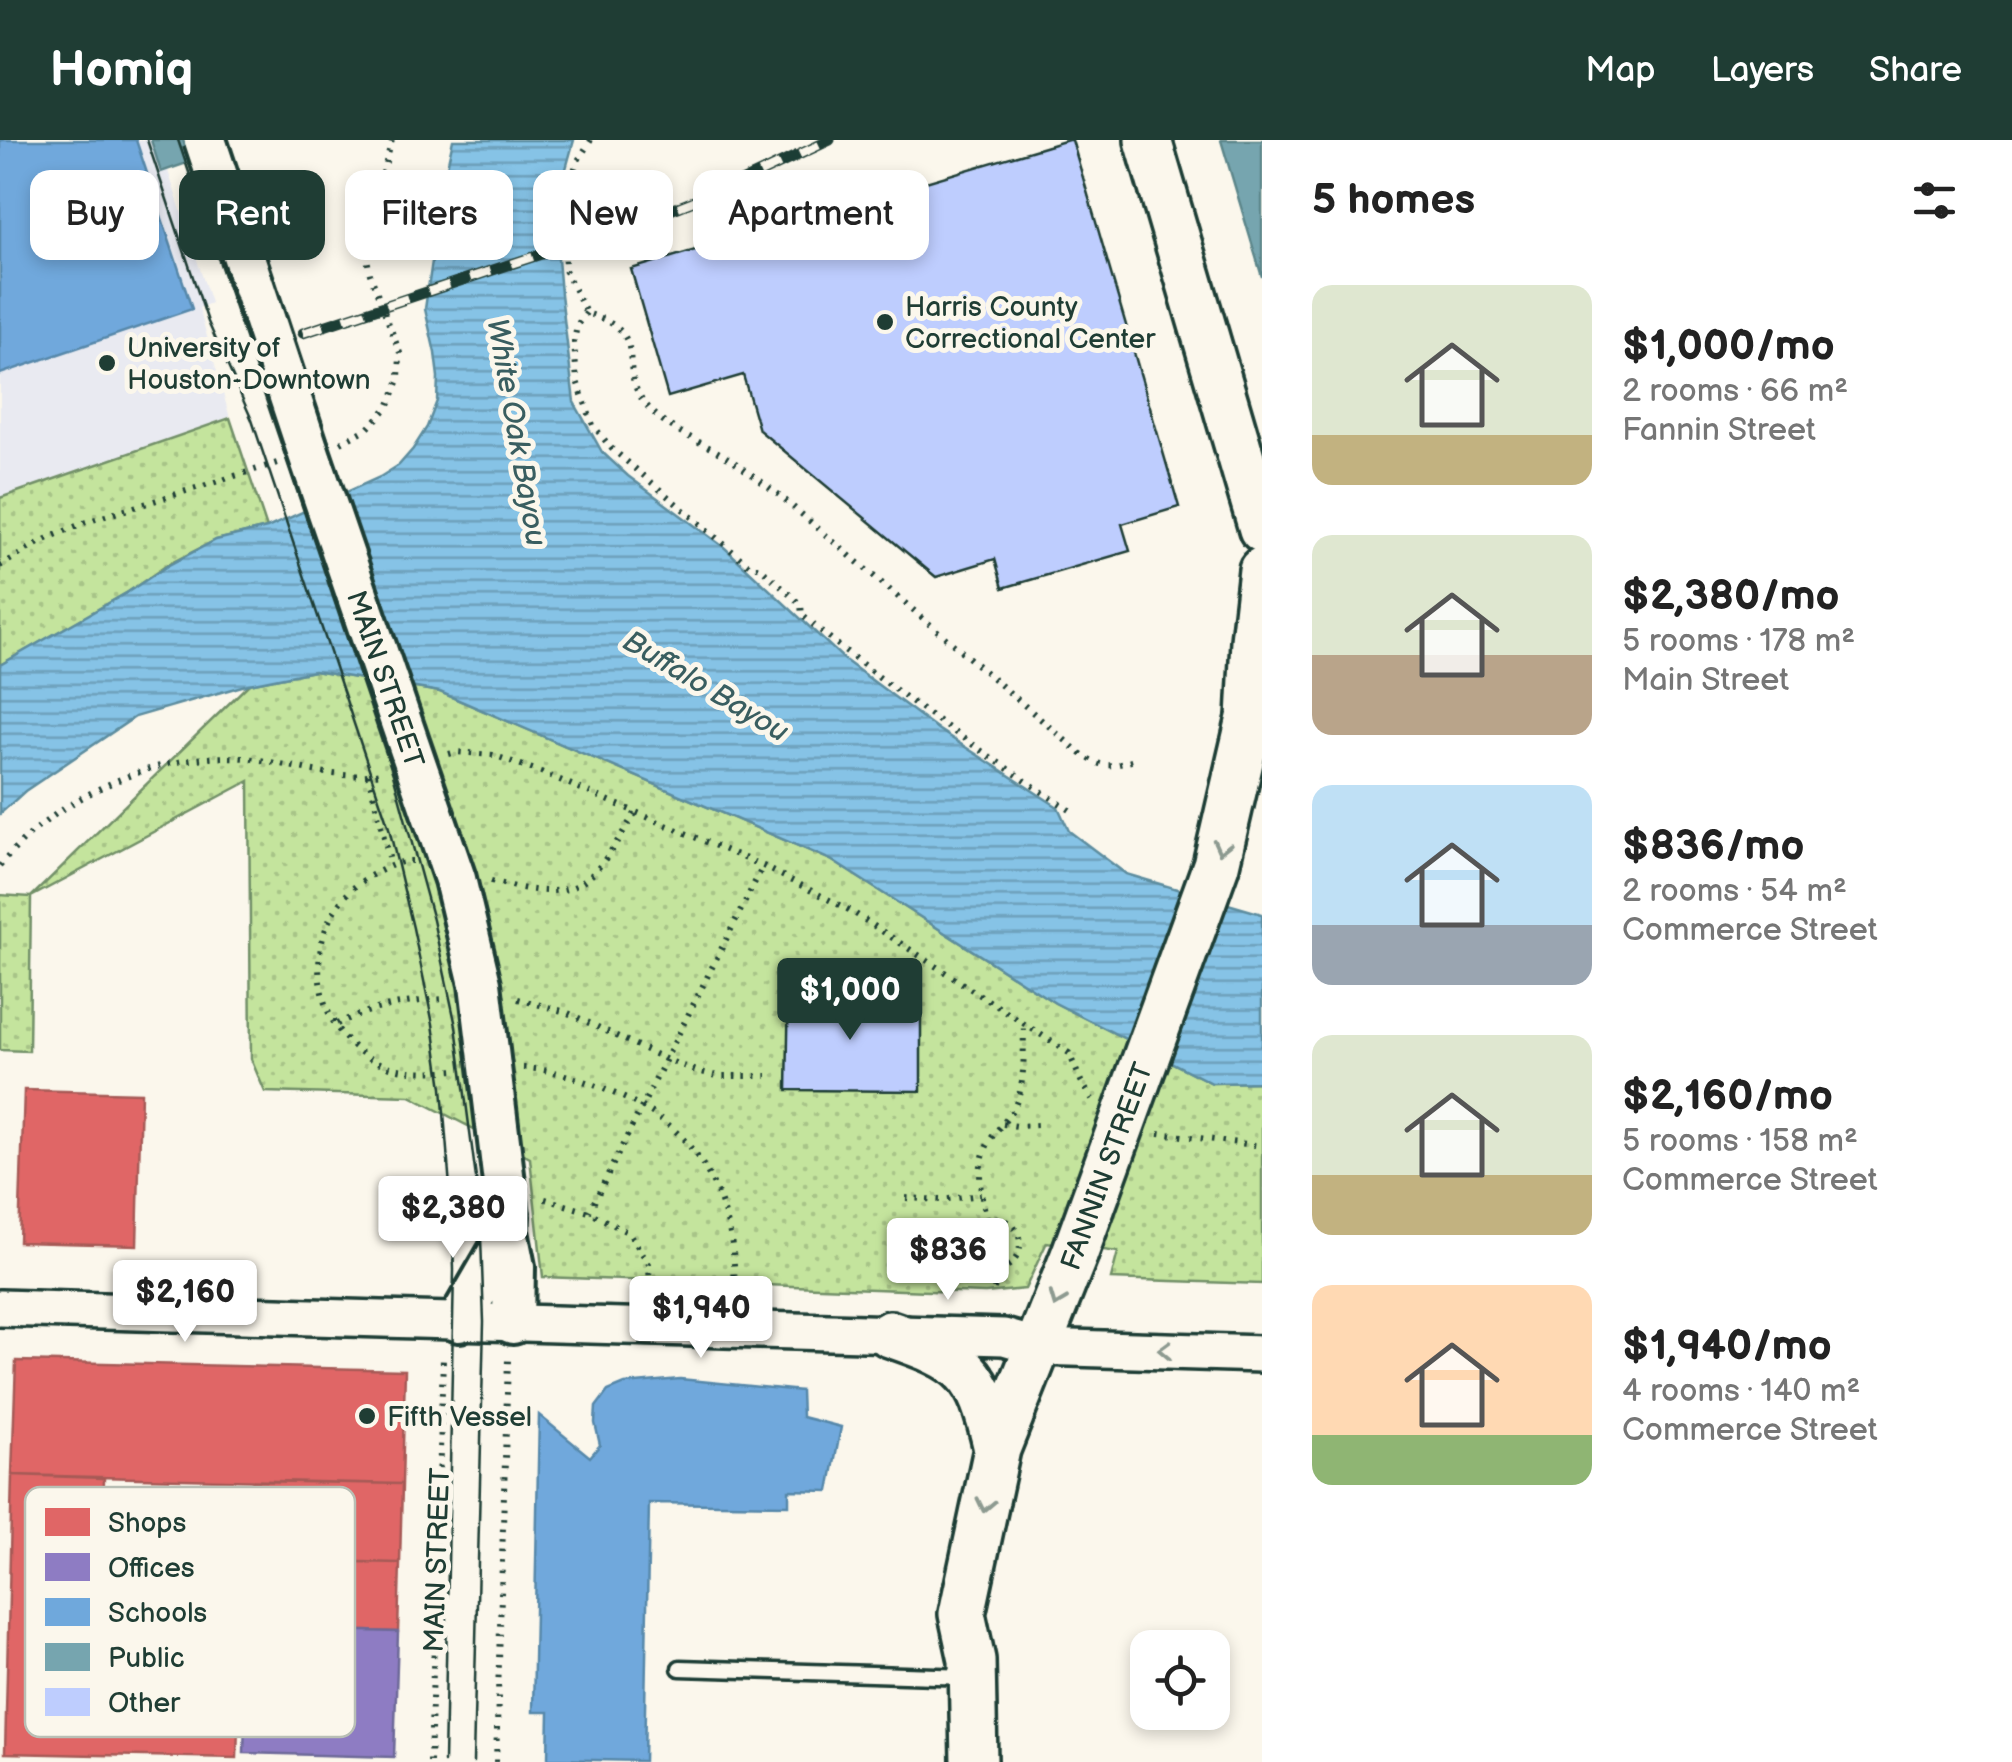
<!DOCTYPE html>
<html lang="en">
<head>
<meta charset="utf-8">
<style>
	:root { --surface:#fff; --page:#f6f6f6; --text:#222; --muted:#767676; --accent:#1f3d34 }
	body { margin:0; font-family:"Balsamiq Sans",sans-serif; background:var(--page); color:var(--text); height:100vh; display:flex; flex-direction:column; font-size:38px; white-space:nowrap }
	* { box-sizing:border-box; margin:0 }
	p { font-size:32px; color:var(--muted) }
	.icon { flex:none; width:55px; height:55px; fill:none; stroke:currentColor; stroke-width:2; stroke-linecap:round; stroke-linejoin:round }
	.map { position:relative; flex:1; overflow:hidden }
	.drawer { display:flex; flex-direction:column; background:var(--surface); width:750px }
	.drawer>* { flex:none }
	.banner { position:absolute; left:30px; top:30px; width:950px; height:90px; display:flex; gap:20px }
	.buttons { position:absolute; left:1130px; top:1490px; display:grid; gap:20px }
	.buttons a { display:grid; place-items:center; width:100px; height:100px; border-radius:20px; background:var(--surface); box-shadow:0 5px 15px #0003; font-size:50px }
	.price { position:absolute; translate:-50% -85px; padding:0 22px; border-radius:10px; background:#fff; color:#222; font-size:32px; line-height:65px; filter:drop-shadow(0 2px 5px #0008) }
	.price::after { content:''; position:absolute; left:50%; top:60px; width:30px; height:22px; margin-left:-15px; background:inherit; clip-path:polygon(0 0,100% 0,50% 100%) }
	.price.active { background:var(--accent); color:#fff }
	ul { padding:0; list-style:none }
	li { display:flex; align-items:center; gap:30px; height:250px; padding:0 50px }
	li span { display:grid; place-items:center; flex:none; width:280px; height:200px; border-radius:20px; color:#555 }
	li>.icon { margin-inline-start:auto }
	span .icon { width:120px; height:120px; fill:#fffc; stroke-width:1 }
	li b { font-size:42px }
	h2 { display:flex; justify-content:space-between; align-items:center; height:120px; padding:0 50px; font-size:42px }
	.tag { padding:0 35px; border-radius:20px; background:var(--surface); box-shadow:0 5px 15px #0003; font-size:35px; line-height:90px }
	.tag.active { background:var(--accent); color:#fff }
	header { display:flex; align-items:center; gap:60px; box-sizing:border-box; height:140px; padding:0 50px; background:var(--accent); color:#fff }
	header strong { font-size:48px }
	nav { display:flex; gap:55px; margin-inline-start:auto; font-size:35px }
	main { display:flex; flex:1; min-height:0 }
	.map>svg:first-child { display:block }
	.built { fill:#e9eaf1 }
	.park { fill:url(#park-dots); stroke:#729068; stroke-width:2.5 }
	.water { fill:url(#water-rules); stroke:#5d8d9f; stroke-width:2.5 }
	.shops { fill:#e06666; stroke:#a65a57; stroke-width:2.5 }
	.offices { fill:#8e7cc3; stroke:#6d6998; stroke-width:2.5 }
	.schools { fill:#6fa8dc; stroke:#5788aa; stroke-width:2.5 }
	.public { fill:#76a5af; stroke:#5c868a; stroke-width:2.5 }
	.building { fill:#becdfe; stroke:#1f3d34; stroke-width:2.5 }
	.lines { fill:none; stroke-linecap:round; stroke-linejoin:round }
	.service-casing { stroke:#1f3d34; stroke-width:21 }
	.tertiary-casing { stroke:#1f3d34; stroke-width:42 }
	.secondary-casing { stroke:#1f3d34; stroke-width:48 }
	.primary-casing { stroke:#1f3d34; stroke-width:52 }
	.path { stroke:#1f3d34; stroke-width:6; stroke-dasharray:2.5 8; stroke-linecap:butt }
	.service { stroke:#fbf7ec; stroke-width:14 }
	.tertiary { stroke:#fbf7ec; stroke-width:35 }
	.secondary { stroke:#fbf7ec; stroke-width:40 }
	.primary { stroke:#fbf7ec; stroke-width:45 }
	.tram { stroke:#1f3d34; stroke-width:2.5 }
	.rail-casing { stroke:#1f3d34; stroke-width:11 }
	.rail { stroke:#fbf7ec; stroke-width:8; stroke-dasharray:22; stroke-linecap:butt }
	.secondary-bridge-casing { stroke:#1f3d34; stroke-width:48; stroke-linecap:butt }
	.primary-bridge-casing { stroke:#1f3d34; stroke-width:52; stroke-linecap:butt }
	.secondary-bridge { stroke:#fbf7ec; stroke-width:40 }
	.primary-bridge { stroke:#fbf7ec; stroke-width:45 }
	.oneway { stroke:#8d9a90 }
	.poi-dot { fill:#1f3d34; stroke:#fbf7ec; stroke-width:4 }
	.labels { text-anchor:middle; stroke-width:10; stroke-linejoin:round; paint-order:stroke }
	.poi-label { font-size:28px; fill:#1f3d34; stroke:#fbf7ec; text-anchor:start }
	.street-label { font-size:28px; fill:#1f3d34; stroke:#fbf7ec }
	.water-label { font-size:30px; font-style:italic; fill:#395e60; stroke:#fbf7ec }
	.key { fill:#fbf7ec; stroke:#b9bfb5; stroke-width:2.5 }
	.key-label { font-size:28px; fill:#1f3d34 }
</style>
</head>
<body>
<header>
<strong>Homiq</strong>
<nav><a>Map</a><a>Layers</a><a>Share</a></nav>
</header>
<main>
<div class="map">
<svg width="1262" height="1622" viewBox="0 0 1262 1622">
	<defs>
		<pattern id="park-dots" width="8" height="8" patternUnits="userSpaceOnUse" patternTransform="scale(2.5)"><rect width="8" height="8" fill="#c4e49d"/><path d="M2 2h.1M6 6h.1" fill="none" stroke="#a8c488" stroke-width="1.8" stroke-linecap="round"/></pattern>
		<pattern id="water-rules" width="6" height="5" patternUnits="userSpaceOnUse" patternTransform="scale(2.5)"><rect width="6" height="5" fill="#86c3e6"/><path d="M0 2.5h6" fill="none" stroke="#6da0bb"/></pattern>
	</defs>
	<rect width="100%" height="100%" fill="#fbf7ec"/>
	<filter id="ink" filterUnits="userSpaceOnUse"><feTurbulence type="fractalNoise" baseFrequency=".01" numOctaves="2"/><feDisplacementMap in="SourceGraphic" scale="20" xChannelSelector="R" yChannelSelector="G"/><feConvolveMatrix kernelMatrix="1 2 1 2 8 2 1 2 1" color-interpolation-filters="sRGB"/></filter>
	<g filter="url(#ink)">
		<!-- built -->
		<path class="built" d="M0 0H158L211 163 199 168 230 278 0 358Z"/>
		<!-- park -->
		<path class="park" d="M230 278 267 388 216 400 167 425 128 452 0 525V358Z
			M314 531 440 552 831 720 1055 863 1212 943 1262 942V1144L1111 1139 1118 1112 1047 1102 1025 1149 985 1153 543 1137 530 1018 410 956 265 952 251 919 249 641 31 757 29 911 0 910V755L31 757 249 544Z"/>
		<!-- water -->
		<path class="water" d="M453 0H574L554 72 561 154 574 262 602 312 628 336 725 408 846 521 939 590 1058 667 1069 691 1126 734 1262 774V942L1212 943 1055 863 831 720 440 552 314 531 249 544 135 577 25 651 0 674V525L128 452 167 426 216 400 267 388 380 337 399 325 413 309 427 287 437 261 438 237 435 213 425 169 444 40Z"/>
		<!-- shops -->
		<path class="shops" d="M24 950 141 953 137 1105 19 1102Z
			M16 1221 405 1230 402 1344 12 1335Z
			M12 1335 104 1338 99 1519 200 1522 201 1487 241 1488 237 1618 5 1613Z
			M252 1341 402 1344 400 1423 281 1420 282 1382 251 1381Z
			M263 1420 400 1423 398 1492 261 1488Z"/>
		<!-- offices -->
		<path class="offices" d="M248 1488 398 1492 394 1617 244 1613Z"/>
		<!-- schools -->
		<path class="schools" d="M0 0H136L192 169 0 234Z
			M680 1239 801 1251 802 1277 841 1287 829 1351 789 1350V1365L649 1363 644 1621 548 1619 549 1572H533L539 1275 590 1317 600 1305 595 1283 596 1267 608 1251 625 1244Z"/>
		<!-- public -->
		<path class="public" d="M151 0H183L190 22 161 32Z
			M1221 0H1262V137Z"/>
		<!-- building -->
		<path class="building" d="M1068 0H1072L1179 367 1122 384 1130 411 1003 448 995 419 936 437 759 290 743 235 668 257 631 129Z
			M789 842 832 845 921 879V951L787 950Z"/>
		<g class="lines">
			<!-- service casing -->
			<g class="service-casing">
				<path id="service" d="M680 1528 969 1537"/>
			</g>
			<!-- tertiary casing -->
			<g class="tertiary-casing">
				<path id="tertiary" d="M0 1168 1004 1197 1039 1207 1262 1214"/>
			</g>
			<!-- secondary casing -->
			<g class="secondary-casing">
				<path id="secondary" d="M508 1076 507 1092 514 1127 513 1183
					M459 1181 499 1112 507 1092"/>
			</g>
			<!-- primary casing -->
			<g class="primary-casing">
				<path id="primary" d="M1148 0 1262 389
					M1250 578 1254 501 1262 430
					M890 1194C966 1220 979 1230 997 1309
					M974 1622 972 1520 962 1474 997 1309 1075 1113"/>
			</g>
			<!-- path -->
			<path class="path" d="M591 0 577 22 563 65 565 130 586 173C654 193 615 224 644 262 665 290 700 300 728 318 745 329 762 342 778 354L1080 613C1103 629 1109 627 1135 620
				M586 173 577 185 574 202 577 241 593 285 611 308 751 427H760L801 465 802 475C886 547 977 609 1070 670
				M341 303 368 288 388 267 399 240 400 213 370 134 364 102 392 0
				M0 426 44 400 86 382 277 323
				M449 614 456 612 493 615 541 632 763 726 851 771 1069 913 1081 941 1092 959
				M368 634 391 725
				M412 721C398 721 388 727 376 733 299 770 300 889 380 923 404 934 430 932 455 930
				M0 726C55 656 165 607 254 619 295 625 343 643 384 632
				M491 741C584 766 589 745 636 672
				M518 859 566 872 667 920 697 931 717 936H767
				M337 884C370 867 409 861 446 859
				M523 928C552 929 577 938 604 949 622 957 642 965 658 977 714 1015 741 1095 733 1160
				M1003 984 1017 986 1039 985
				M1159 993 1262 1006
				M906 1058 941 1060 981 1055
				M545 1059 589 1072 629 1093 649 1124 650 1155
				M589 1072 763 726
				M968 1104a26 26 0 1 1 52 0a26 26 0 1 1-52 0Z
				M987 1079C980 1052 975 1028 989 1002 997 988 1010 978 1016 963 1026 940 1023 909 1024 884
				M994 1149 998 1129
				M430 1622 443 1218
				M496 1622 508 1219"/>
			<!-- service -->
			<use href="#service" class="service"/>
			<!-- tertiary -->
			<use href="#tertiary" class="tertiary"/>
			<!-- secondary -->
			<use href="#secondary" class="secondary"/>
			<!-- primary -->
			<use href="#primary" class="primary"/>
			<!-- tram -->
			<path class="tram" d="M147 0 208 182 252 280 389 688 413 788 433 884 442 948 452 1072 454 1130 444 1622
				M178 0 393 634 433 780 456 886 480 1069 484 1182 473 1622"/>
			<!-- rail casing -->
			<g class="rail-casing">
				<path id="rail" d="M303 193 653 77 737 44 830 0"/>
			</g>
			<!-- rail -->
			<use href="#rail" class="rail"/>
			<!-- secondary-bridge casing -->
			<g class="secondary-bridge-casing">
				<path id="secondary-bridge" d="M205 0 310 317 455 739 480 844 508 1076"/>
			</g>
			<!-- primary-bridge casing -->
			<g class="primary-bridge-casing">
				<path id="primary-bridge" d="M1075 1113 1216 725 1250 578"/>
			</g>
			<!-- secondary-bridge -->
			<use href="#secondary-bridge" class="secondary-bridge"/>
			<!-- primary-bridge -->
			<use href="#primary-bridge" class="primary-bridge"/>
		</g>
		<!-- one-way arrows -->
		<defs><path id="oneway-chevron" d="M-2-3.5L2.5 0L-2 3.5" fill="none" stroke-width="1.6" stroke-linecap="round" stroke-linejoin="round" transform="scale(2.5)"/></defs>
		<g class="oneway">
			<use href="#oneway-chevron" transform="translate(1221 707) rotate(104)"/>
			<use href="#oneway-chevron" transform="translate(1057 1160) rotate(111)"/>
			<use href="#oneway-chevron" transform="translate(1165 1210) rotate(-178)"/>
			<use href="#oneway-chevron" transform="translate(985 1365) rotate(102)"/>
		</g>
	</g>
	<!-- markers -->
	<g class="poi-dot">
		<circle cx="885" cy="182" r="10"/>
		<circle cx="107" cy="223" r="10"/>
		<circle cx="367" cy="1276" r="10"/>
	</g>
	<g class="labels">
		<!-- poi labels -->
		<g class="poi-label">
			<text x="905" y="176">Harris County<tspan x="905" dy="32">Correctional Center</tspan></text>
			<text x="127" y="217">University of<tspan x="127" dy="32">Houston-Downtown</tspan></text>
			<text x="387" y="1286">Fifth Vessel</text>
		</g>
		<!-- street labels -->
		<g class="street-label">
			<text transform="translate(386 539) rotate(71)" y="10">MAIN STREET</text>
			<text transform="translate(1106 1026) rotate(-70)" y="10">FANNIN STREET</text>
			<text transform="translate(436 1420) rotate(-88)" y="10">MAIN STREET</text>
		</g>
		<!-- water labels -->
		<g class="water-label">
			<text transform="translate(517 292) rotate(80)" y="10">White Oak Bayou</text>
			<text transform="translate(706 546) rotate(31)" y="10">Buffalo Bayou</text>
		</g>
	</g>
	<!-- legend -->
	<rect x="25" y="1347" width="330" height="250" rx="15" class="key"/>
	<rect x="45" y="1368" width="45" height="28" fill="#e06666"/>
	<rect x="45" y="1413" width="45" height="28" fill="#8e7cc3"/>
	<rect x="45" y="1458" width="45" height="28" fill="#6fa8dc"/>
	<rect x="45" y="1503" width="45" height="28" fill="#76a5af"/>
	<rect x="45" y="1548" width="45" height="28" fill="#becdfe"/>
	<g class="key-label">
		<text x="108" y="1392">Shops</text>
		<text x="108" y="1437">Offices</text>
		<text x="108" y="1482">Schools</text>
		<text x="108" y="1527">Public</text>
		<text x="108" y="1572">Other</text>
	</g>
</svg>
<div class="buttons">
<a><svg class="icon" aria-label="locate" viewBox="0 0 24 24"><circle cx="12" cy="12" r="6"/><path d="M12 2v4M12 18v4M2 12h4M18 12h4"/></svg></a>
</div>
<b class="price active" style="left:850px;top:903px">$1,000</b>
<b class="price" style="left:453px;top:1121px">$2,380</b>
<b class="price" style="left:948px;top:1163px">$836</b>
<b class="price" style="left:185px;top:1205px">$2,160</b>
<b class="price" style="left:701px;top:1221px">$1,940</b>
<div class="banner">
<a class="tag">Buy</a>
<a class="tag active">Rent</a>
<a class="tag">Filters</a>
<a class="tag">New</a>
<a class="tag">Apartment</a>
</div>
</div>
<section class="drawer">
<h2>5 homes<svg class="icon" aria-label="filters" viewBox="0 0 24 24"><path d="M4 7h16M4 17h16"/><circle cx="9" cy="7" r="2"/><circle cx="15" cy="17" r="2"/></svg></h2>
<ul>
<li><span style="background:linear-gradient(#dfe7d0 75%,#c2b280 0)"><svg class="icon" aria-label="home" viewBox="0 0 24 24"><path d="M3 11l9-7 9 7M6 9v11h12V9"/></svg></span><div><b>$1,000/mo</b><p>2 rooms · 66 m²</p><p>Fannin Street</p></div></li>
<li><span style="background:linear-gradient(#dfe7d0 60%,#b9a48a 0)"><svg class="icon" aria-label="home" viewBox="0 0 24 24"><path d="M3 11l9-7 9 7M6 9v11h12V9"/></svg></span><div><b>$2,380/mo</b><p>5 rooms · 178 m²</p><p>Main Street</p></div></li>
<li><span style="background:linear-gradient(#bfe0f5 70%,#9aa5b1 0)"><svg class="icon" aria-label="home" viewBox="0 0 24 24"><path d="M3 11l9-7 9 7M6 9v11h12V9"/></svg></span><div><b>$836/mo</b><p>2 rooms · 54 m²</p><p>Commerce Street</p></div></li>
<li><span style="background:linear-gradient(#dfe7d0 70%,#c2b280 0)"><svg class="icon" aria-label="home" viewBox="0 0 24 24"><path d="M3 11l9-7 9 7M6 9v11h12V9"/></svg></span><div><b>$2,160/mo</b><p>5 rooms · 158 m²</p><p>Commerce Street</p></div></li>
<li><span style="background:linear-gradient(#ffd9b3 75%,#8fb573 0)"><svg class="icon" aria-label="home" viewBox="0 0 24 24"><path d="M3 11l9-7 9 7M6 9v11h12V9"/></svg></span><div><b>$1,940/mo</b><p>4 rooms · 140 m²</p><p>Commerce Street</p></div></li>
</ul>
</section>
</main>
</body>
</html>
